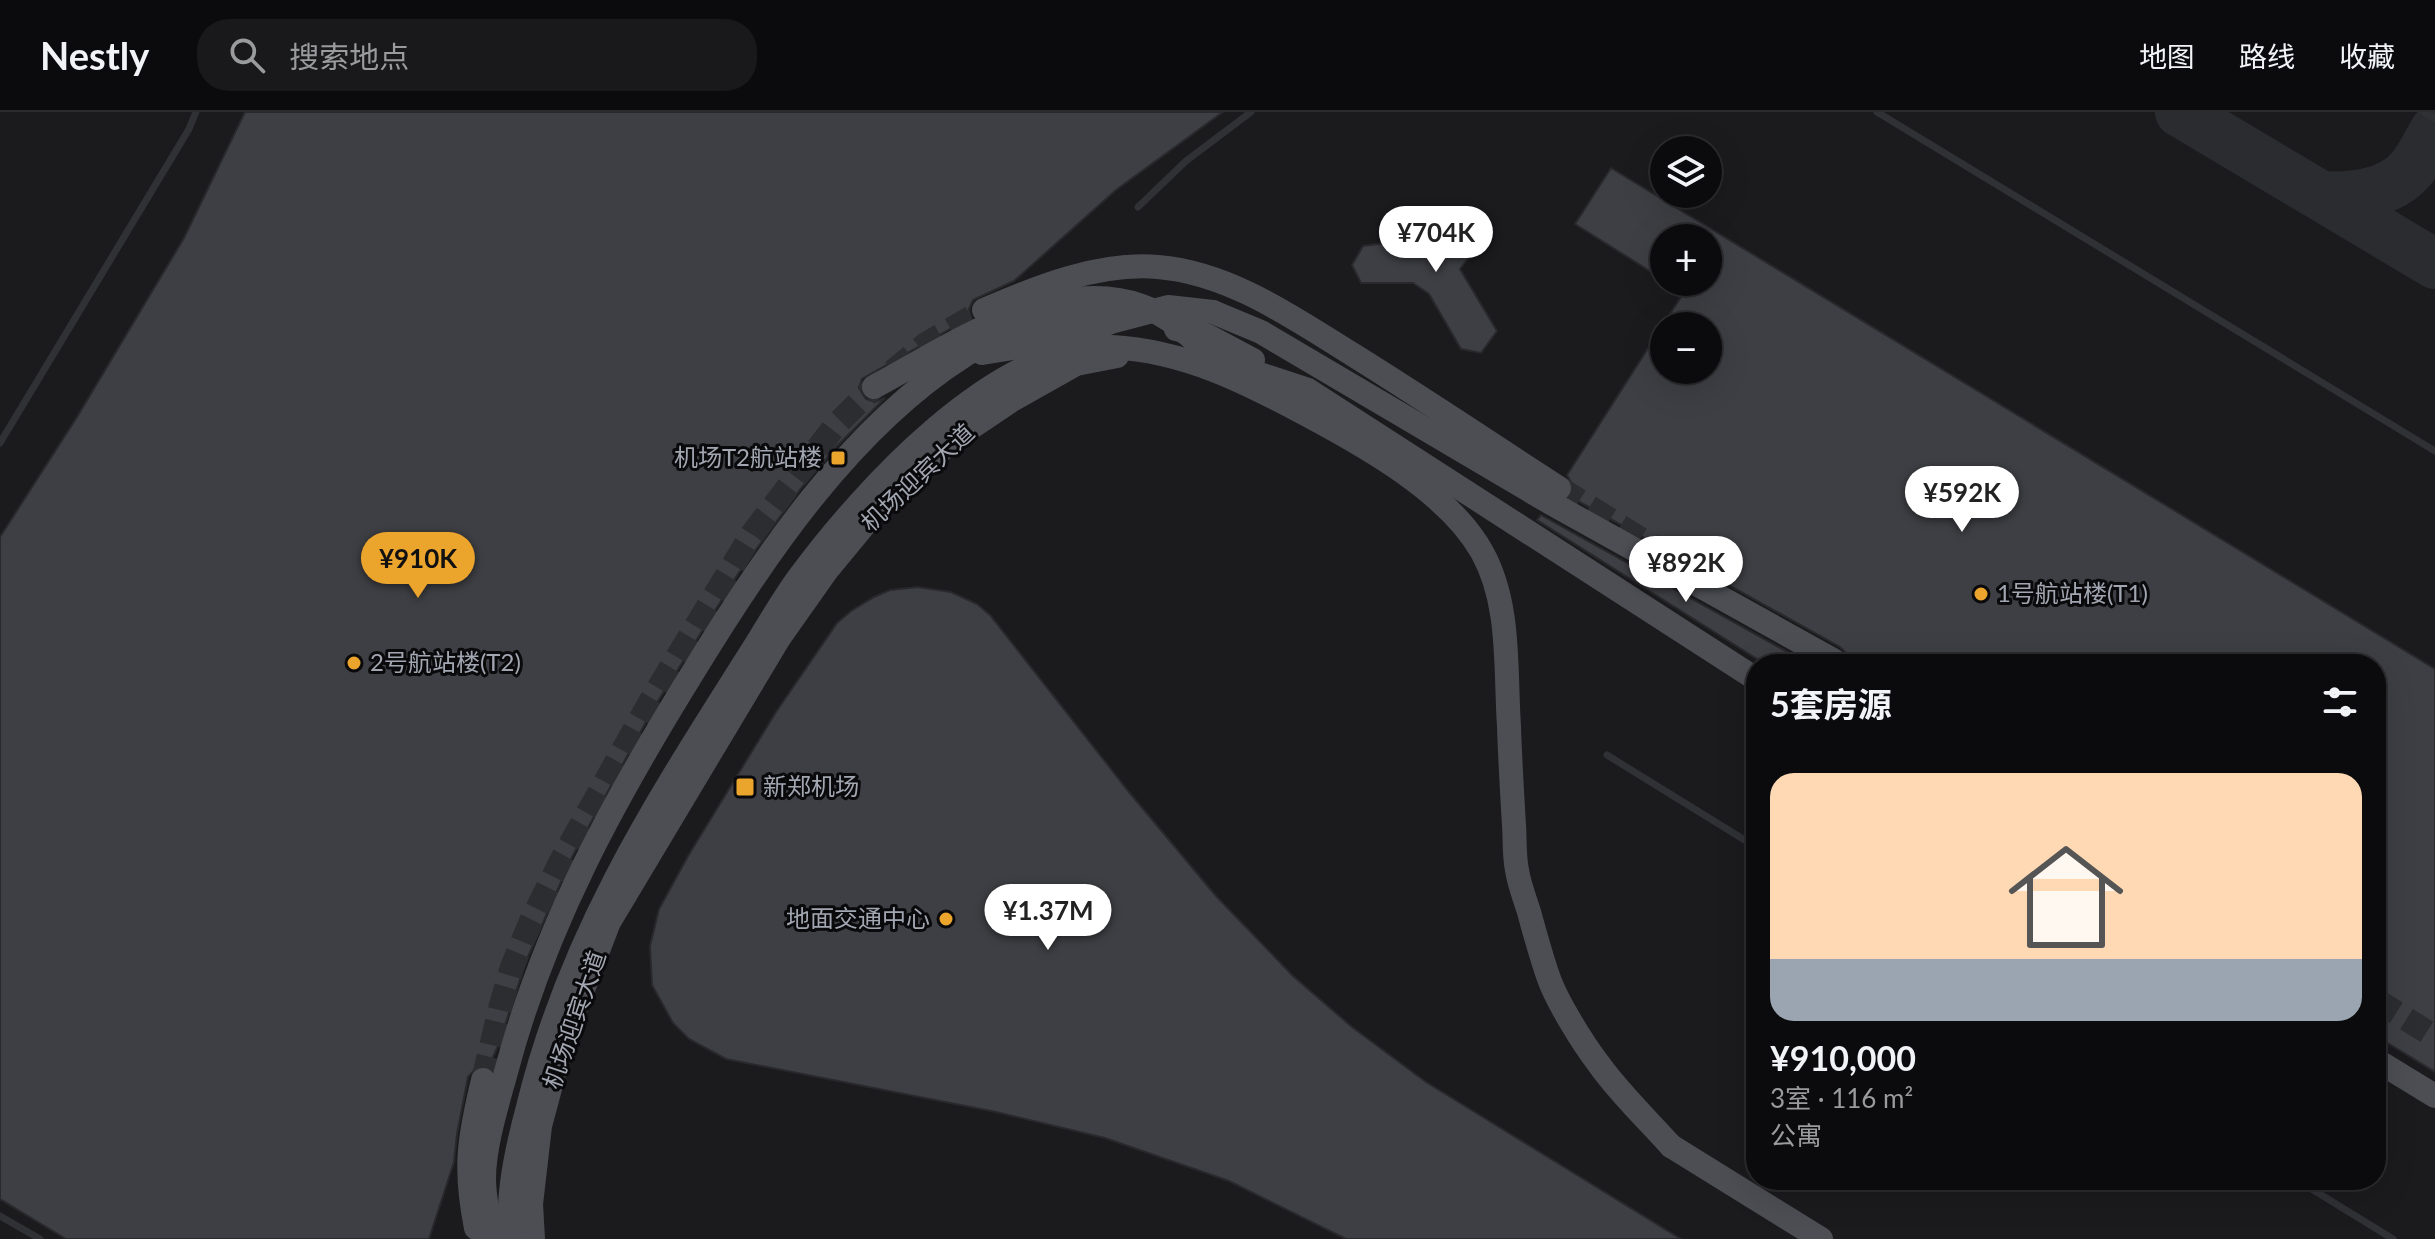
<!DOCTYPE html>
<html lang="zh">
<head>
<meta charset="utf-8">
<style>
	:root { --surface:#0b0b0d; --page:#19191b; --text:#f1f3f6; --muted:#9a9b9d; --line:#2b2b2e; --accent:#eca52c }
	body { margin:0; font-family:Lato,"Noto Sans SC",sans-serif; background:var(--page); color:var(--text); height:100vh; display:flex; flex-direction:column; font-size:30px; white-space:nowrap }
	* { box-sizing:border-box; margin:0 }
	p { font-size:26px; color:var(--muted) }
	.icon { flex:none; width:44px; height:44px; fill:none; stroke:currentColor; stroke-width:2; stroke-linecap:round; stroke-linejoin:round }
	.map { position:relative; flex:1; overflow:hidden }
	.sheet { position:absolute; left:1746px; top:542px; width:640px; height:536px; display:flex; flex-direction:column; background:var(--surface); border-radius:32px; box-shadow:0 8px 32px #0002,0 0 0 2px var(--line) }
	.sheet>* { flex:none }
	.buttons { position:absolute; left:1650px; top:24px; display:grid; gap:16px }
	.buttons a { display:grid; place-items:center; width:72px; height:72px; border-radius:50%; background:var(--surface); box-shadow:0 8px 32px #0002,0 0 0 2px var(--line); font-size:40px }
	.price { position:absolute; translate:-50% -68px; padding:0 18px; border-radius:28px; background:#fff; color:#222; font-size:26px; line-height:52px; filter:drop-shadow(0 2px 4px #0008) }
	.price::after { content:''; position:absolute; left:50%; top:48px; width:24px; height:18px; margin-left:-12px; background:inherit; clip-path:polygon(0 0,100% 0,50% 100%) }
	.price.on { background:var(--accent); color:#111 }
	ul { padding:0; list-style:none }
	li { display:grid; align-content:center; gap:16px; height:424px; padding:0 24px }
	li span { display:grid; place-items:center; height:248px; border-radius:24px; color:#555 }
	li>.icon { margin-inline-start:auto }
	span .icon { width:144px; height:144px; fill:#fffc; stroke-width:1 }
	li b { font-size:34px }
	h2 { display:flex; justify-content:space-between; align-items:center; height:96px; padding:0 24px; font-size:34px }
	header { display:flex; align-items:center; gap:48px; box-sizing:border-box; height:112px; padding:0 40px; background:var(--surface); border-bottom:2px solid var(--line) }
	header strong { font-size:38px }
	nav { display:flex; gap:44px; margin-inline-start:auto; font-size:28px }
	.search { width:560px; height:72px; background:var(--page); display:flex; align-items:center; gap:20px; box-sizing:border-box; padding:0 28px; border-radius:32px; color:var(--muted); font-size:30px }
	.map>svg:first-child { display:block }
	.built { fill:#1b1b1e; fill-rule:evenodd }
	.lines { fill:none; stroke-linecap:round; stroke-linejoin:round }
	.taxiway { stroke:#2b2c30; stroke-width:50 }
	.building { fill:#3e3f44; stroke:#29292d; stroke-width:2; fill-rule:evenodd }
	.primary-tunnel { stroke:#2c2d31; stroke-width:24; stroke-dasharray:24 12; stroke-linecap:butt }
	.lane { stroke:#303135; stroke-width:7 }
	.primary { stroke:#4d4e54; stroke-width:24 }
	.primary-bridge { stroke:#4d4e54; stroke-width:24 }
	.poi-dot { fill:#eca52c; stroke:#0a0a0c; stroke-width:3 }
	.labels { text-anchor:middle; stroke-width:6; stroke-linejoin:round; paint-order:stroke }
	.poi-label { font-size:24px; fill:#a1a6b1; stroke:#0a0a0c; text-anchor:start }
	.street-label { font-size:24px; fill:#a1a6b1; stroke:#0a0a0c }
</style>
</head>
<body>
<header>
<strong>Nestly</strong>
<div class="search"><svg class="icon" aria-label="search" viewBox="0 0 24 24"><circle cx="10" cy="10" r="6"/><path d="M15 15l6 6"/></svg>搜索地点</div>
<nav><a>地图</a><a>路线</a><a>收藏</a></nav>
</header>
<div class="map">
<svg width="2435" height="1127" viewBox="0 0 2435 1127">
	<rect width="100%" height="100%" fill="#0f0f11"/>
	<!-- built -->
	<path class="built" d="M0 0H2435V1127H0ZM1664 38H1708V82H1664ZM1664 126H1708V170H1664ZM1664 214H1708V258H1664ZM1756 552H2376V1068H1756Z"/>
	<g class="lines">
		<!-- taxiway -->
		<path class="taxiway" d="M2180 0 2435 152
			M2321 84C2351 86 2390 82 2411 57 2421 46 2427 30 2435 18"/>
	</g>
	<!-- building -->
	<path class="building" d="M245 0H1223L1116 78 1014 169 973 188 969 197 971 205 862 267 859 276 866 287 875 290 885 286 837 334 802 375 738 462 653 597 572 745 527 847 498 934 489 954H478L468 965 457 1022 454 1050 429 1127H66L0 1087V425L77 305 184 126Z
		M1611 56 2435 557V960L2376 924V552H1847L1846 541 1840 535 1571 385 1574 376 1567 363 1684 180 1667 170H1708V126H1664V168L1575 112ZM1664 214H1708V258H1664Z
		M1458 98 1483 99 1492 116 1460 157 1497 219 1481 241 1461 237 1429 182 1413 171H1361L1352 153 1363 134 1384 131 1389 120 1400 116 1431 137Z
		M1541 403 1809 552H1765L1537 408Z
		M918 475 951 480 977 492 990 503 1129 680 1216 784 1293 864 1352 915 1426 970 1681 1127H1346L1229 1069 1105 1026 996 1000 726 947 689 927 673 911 652 873 650 834 659 797 688 744 776 600 837 511 851 499 874 485 890 478Z"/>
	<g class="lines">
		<!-- primary-tunnel -->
		<path class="primary-tunnel" d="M1559 376 1668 444
			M2376 888 2435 925
			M483 968 501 893 512 855 531 809 562 747 650 590 752 422 835 314 874 275 926 232 984 198"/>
		<!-- lane -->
		<path class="lane" d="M1877 0 2435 339
			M2424 0 2435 7
			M1138 95 1186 49 1251 0
			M0 331 189 17 196 0
			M1607 643 1756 735
			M2297 1068 2393 1127
			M0 1104 40 1127"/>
		<!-- primary -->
		<path class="primary" d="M984 198C1037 175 1099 150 1158 155 1231 161 1295 207 1355 244 1424 287 1491 332 1559 376
			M1176 217 1208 224 1253 248
			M982 241 1066 227
			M1205 244 1308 278 1756 567
			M1044 252 1066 227 1111 210 1168 195 1213 200
			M2376 948 2435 984
			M1671 1034 1821 1127
			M476 1116C464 1056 469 1026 483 968
			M493 1127C489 1108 484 1086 484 1067 484 1034 497 993 506 960 545 812 615 686 695 557 764 444 851 315 965 243 982 233 1001 222 1019 215 1042 205 1100 197 1126 196
			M533 1127 531 1092 540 1014 562 932 609 810 779 526 827 458 874 401 951 329 1012 288 1076 252 1117 244"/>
		<!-- primary-bridge -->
		<path class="primary-bridge" d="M1213 200 1261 220 1549 390 1833 548
			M874 275C950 234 1052 162 1142 194 1174 205 1200 234 1225 256
			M511 1127C506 1085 517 1036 528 995 571 820 657 689 752 539 768 514 782 488 800 464 862 380 998 229 1112 235 1185 239 1246 270 1309 304 1367 335 1449 381 1482 440 1511 492 1505 556 1509 614 1510 647 1512 680 1514 713 1515 728 1514 744 1517 758 1519 772 1525 787 1529 800 1535 822 1541 844 1548 864 1556 888 1582 930 1598 951 1619 981 1647 1007 1671 1034"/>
	</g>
	<!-- markers -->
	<g class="poi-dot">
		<rect x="830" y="338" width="16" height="16" rx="4"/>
		<circle cx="1981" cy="482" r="8"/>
		<circle cx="354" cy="551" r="8"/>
		<rect x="735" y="665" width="20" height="20" rx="4"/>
		<circle cx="946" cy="807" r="8"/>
	</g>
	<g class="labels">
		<!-- poi labels -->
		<g class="poi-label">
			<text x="822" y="354" text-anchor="end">机场T2航站楼</text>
			<text x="1997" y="490">1号航站楼(T1)</text>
			<text x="370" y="559">2号航站楼(T2)</text>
			<text x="763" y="683">新郑机场</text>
			<text x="930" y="815" text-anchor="end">地面交通中心</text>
		</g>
		<!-- street labels -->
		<g class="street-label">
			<text transform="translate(918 366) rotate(-43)" y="8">机场迎宾大道</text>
			<text transform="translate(575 908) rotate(-71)" y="8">机场迎宾大道</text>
		</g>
	</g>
</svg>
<div class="buttons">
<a><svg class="icon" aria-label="layers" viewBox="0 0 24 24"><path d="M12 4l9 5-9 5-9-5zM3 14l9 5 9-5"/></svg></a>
<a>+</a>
<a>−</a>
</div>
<b class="price" style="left:1436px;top:162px">¥704K</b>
<b class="price" style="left:1962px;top:422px">¥592K</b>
<b class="price on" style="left:418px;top:488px">¥910K</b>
<b class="price" style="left:1686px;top:492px">¥892K</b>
<b class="price" style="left:1048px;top:840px">¥1.37M</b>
<section class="sheet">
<h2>5套房源<svg class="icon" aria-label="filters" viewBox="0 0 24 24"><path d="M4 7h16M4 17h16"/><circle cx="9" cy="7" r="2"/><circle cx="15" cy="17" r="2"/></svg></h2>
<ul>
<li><span style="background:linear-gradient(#ffd9b3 75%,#9aa5b1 0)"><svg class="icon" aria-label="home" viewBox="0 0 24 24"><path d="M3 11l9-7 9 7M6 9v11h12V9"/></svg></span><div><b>¥910,000</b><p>3室 · 116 m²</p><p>公寓</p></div></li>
</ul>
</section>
</div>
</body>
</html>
